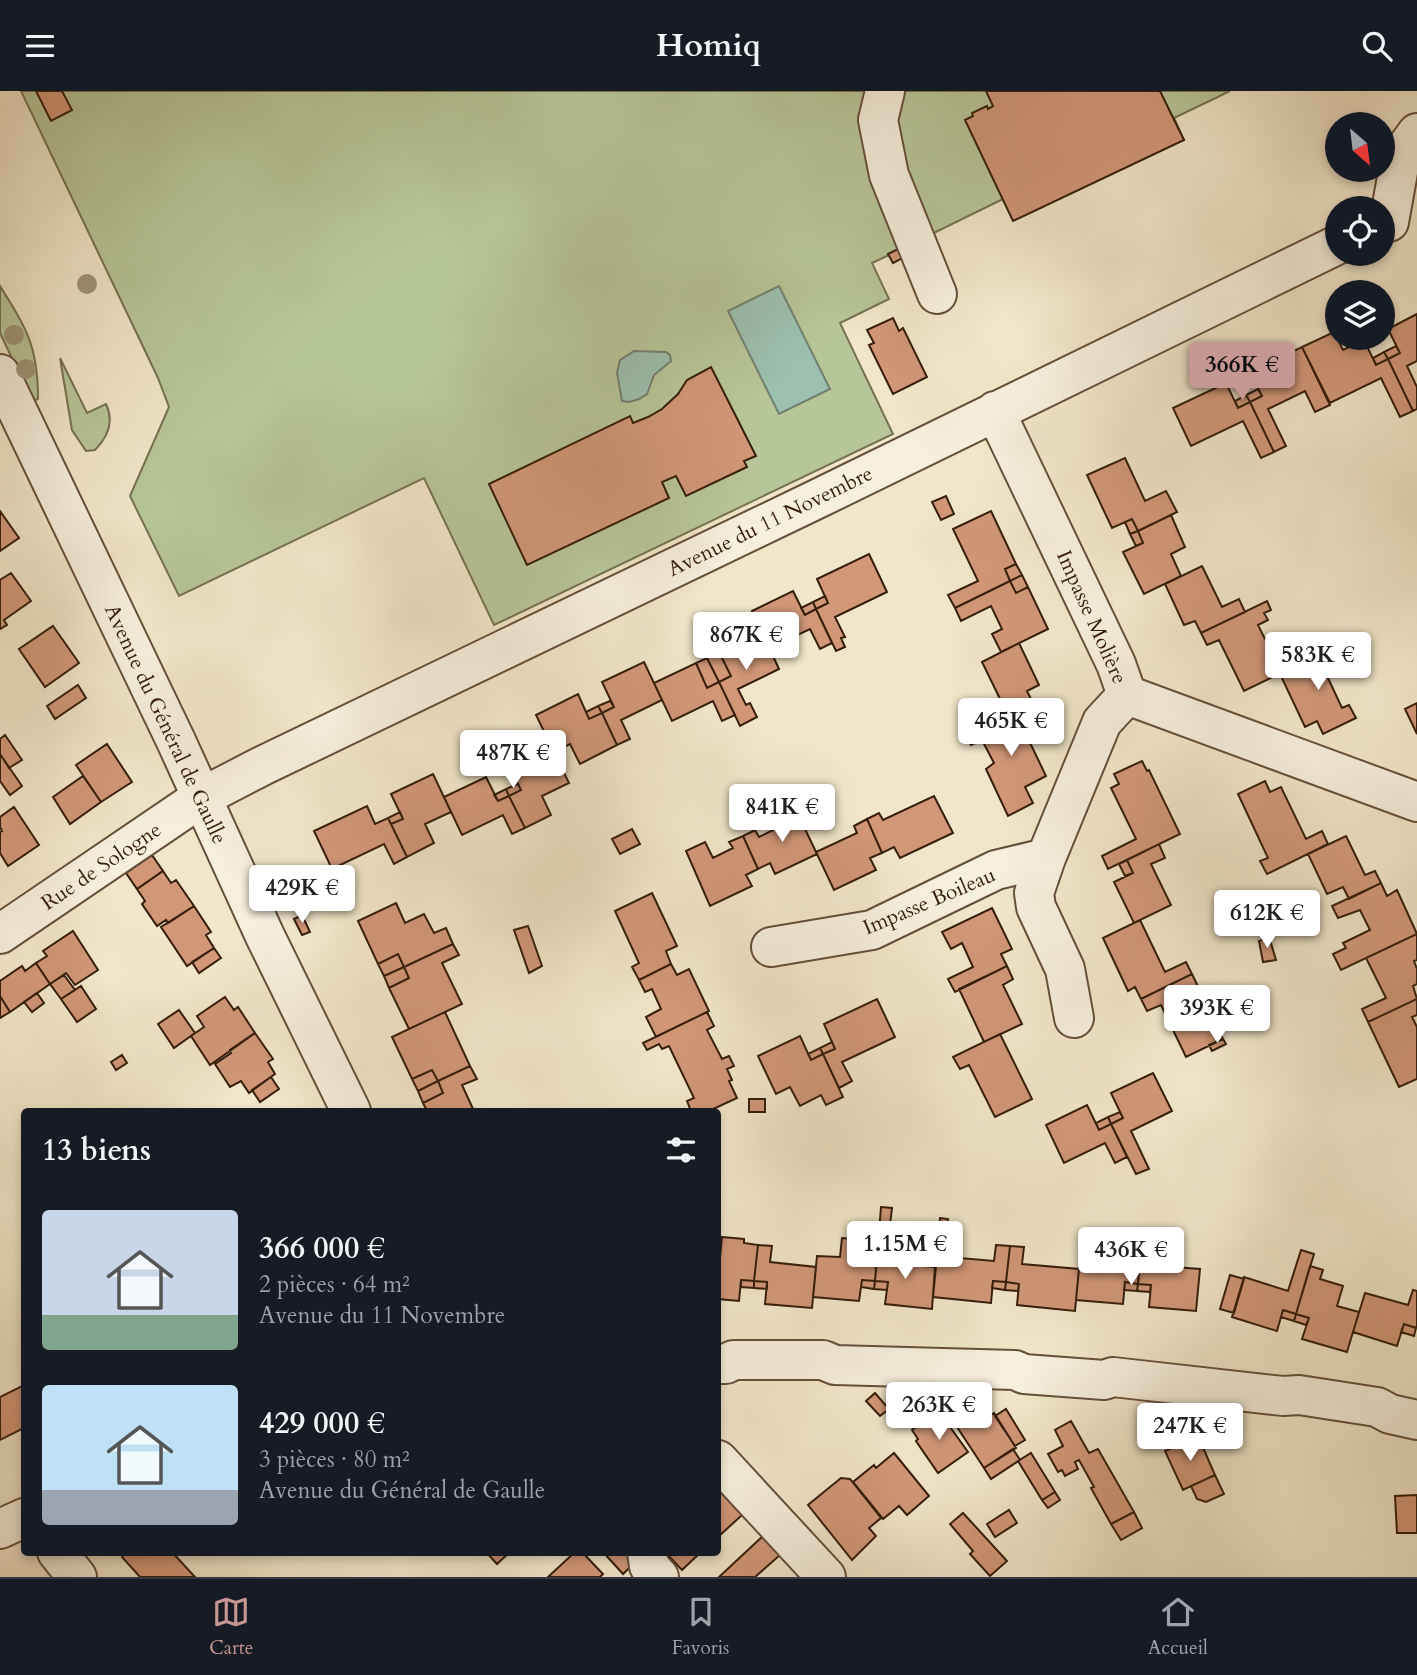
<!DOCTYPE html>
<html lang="fr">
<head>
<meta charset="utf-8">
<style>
	:root { --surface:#171b24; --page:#242831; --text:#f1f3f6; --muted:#9ea1a6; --line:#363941; --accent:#c59692 }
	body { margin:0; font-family:Cardo,serif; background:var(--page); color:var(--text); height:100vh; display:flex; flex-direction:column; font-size:26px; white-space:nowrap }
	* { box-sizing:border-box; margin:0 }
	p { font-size:23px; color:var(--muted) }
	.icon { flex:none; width:38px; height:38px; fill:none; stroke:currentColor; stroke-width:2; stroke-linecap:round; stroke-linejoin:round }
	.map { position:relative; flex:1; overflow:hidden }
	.panel { position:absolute; left:21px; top:1017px; width:700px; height:448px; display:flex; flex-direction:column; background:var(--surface); border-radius:7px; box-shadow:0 4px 10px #0003 }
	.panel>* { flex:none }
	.needle { width:46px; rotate:152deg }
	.tools { position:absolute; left:1325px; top:21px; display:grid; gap:14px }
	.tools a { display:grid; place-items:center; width:70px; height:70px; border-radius:50%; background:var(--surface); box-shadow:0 4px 10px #0003; font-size:35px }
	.price { position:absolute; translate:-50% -60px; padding:0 16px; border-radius:7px; background:#fff; color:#222; font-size:23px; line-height:46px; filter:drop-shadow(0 2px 4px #0008) }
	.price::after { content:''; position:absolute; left:50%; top:42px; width:21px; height:16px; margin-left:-10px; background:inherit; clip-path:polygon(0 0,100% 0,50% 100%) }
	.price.selected { background:var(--accent); color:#111 }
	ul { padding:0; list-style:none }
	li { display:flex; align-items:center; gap:21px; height:175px; padding:0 21px }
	li span { display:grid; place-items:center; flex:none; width:196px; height:140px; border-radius:7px; color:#555 }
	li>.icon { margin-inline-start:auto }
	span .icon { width:84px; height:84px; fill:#fffc; stroke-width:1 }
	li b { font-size:30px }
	h2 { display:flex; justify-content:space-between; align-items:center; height:84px; padding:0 21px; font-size:30px }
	header { display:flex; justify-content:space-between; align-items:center; height:91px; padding:0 21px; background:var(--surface); font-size:32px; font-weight:700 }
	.tabs { display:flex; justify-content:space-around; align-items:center; height:98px; border-top:2px solid var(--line); background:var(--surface); font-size:19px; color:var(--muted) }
	.tabs a { display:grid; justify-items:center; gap:4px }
	.tabs .selected { color:var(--accent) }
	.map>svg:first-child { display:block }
	.green { fill:#b7c698; stroke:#767251; stroke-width:2 }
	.water { fill:#9cc0b0; stroke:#737f6e; stroke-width:2 }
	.building { fill:#d19777; stroke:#361d0a; stroke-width:2 }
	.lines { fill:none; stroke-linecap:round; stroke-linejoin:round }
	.minor-casing { stroke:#654f3a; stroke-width:42 }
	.minor { stroke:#f6efdc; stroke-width:38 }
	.tree { fill:#a09478 }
	.labels { text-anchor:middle; stroke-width:7; stroke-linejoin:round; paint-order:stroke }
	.street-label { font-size:21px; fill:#361d0a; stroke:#f6efdc }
</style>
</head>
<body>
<header><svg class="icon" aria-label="menu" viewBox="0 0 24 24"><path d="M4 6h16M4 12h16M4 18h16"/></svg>Homiq<svg class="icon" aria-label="search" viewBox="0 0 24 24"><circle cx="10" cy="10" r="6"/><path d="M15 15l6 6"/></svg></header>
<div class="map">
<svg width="1417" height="1486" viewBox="0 0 1417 1486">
	<rect width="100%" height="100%" fill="#f1e6c9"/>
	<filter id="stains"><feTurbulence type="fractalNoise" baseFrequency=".00286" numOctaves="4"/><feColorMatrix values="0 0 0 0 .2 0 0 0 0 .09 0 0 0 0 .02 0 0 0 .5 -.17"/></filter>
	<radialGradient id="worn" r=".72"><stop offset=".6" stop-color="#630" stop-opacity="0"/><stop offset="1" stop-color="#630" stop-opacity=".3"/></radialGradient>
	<!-- green -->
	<path class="green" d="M21 0H1230L1174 27 1184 49 1003 108 899 159 902 167 893 172 889 164 872 172 889 208 840 232 893 343 494 534 424 387 179 505 130 405 169 316 158 287Z
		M0 195C27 238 38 256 38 308L32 310 0 242Z
		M60 267 87 322 106 313C114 330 108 346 95 359L86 360 72 339Z"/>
	<!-- water -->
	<path class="water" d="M779 195 830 298 779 323 728 220Z
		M634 260 666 261 670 264 671 270 654 284 647 303 639 308 629 311 622 310 617 282 620 269Z"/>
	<!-- building -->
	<path class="building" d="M36 0H62L72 19 51 30Z
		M986 0H1160L1184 49 1013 130 965 29 973 25 972 22 987 15 988 18 993 15Z
		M898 158 902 167 893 172 888 163Z
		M1417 223V270L1407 275 1417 296V318L1413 320 1388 268 1400 262 1388 238Z
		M893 227 899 240 903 237 927 286 893 303 869 254 874 252 867 239Z
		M1334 241 1343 259 1364 249 1376 274 1388 268 1413 320 1400 326 1381 287 1330 312 1302 256Z
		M1396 255 1400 262 1388 268 1384 261Z
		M1302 256 1330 314 1315 321 1305 300 1268 318 1286 355 1274 361 1250 311 1262 305 1250 281Z
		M1384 261 1388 268 1376 274 1373 267Z
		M711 276 756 365 744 370 747 376 686 405 676 385 662 391 669 407 527 474 489 393 630 325 633 332 648 326 662 318 678 303 687 289Z
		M1226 292 1238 317 1250 311 1274 361 1261 367 1243 330 1191 355 1173 317Z
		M1258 298 1262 305 1250 311 1246 304Z
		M1246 304 1250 311 1238 317 1235 310Z
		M1125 367 1145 410 1166 400 1177 421 1138 440 1132 428 1112 437 1087 384Z
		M946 405 954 423 941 429 932 411Z
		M0 420 19 447 0 460Z
		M991 420 1016 473 1005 478 1010 490 955 517 948 504 978 490 953 438Z
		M1171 424 1185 456 1171 463 1181 485 1144 503 1123 461 1143 452 1138 440Z
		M1132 428 1138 440 1130 443 1125 431Z
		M1138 440 1143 452 1136 455 1130 443Z
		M869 463 887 501 835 526 845 546 841 547 845 556 836 560 816 518 828 512 817 488Z
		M1016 473 1022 484 1010 490 1005 478Z
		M1202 475 1222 516 1239 508 1245 521 1201 542 1195 530 1184 534 1165 493Z
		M11 482 31 510 4 529 7 534 0 538V489Z
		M1022 484 1028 496 1016 502 1010 490Z
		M1010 490 1016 502 1028 496 1048 538 1001 561 992 543 1002 538 991 515 961 530 955 517Z
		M793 500 805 524 816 518 832 552 820 558 810 538 770 557 752 520Z
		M825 505 828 512 816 518 813 511Z
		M1267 510 1271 519 1264 522 1268 529 1258 534 1272 562 1293 552 1302 572 1244 600 1219 549 1207 554 1201 542Z
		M813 511 816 518 805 524 801 517Z
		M53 535 79 572 45 596 19 558Z
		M762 541 779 578 738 598 746 614 750 612 757 626 740 635 719 591 731 585 719 561Z
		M1019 552 1039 594 1027 600 1033 612 977 639 968 621 994 609 996 614 1002 612 982 571Z
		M1336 556 1346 576 1327 585 1342 617 1349 614 1356 627 1323 643 1317 630 1305 636 1280 583Z
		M719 561 731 585 719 591 707 567Z
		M707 567 719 591 707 597 696 572Z
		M644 571 662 609 621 629 630 648 617 654 602 622 614 616 602 591Z
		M696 572 707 597 719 591 735 624 722 630 713 610 672 630 654 592Z
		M78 594 86 607 55 628 47 615Z
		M578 603 589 628 602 622 617 654 580 673 570 653 554 661 536 624Z
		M610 610 614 616 602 622 598 615Z
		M1033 612 1039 624 1021 633 1046 685 1025 696 1033 712 1008 725 986 678 994 672 982 649 971 654 966 645Z
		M1417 612V643L1405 618Z
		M598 615 602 622 589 628 586 621Z
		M5 644 22 669 9 677 0 663V648Z
		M107 653 132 691 101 711 76 674Z
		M551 655 569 692 542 705 551 724 525 737 509 705 521 699 509 674Z
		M0 663 22 695 10 704 0 690Z
		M1142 670 1147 680 1149 679 1180 743 1108 778 1102 765 1136 748 1111 697 1119 693 1114 683Z
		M433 683 451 721 425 733 434 752 407 766 391 733 403 728 391 703Z
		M83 685 101 711 70 733 53 706Z
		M486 686 498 710 509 705 525 737 512 743 503 724 462 744 444 706Z
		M1265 690 1270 701 1281 696 1306 748 1322 740 1328 753 1267 783 1260 770 1268 767 1238 703Z
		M518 693 521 699 509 705 506 698Z
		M506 698 509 705 498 710 494 704Z
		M934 705 953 742 900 767 894 756 882 762 867 728 879 722 883 729Z
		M367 715 375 733 388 727 407 766 394 773 384 753 332 778 314 740Z
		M794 715 817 763 775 783 770 772 758 778 743 745 755 739 759 746 785 733 779 722Z
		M14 716 39 754 8 775 0 762V741L2 740 0 736V726Z
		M400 721 403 728 391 733 388 727Z
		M867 728 882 762 870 767 876 779 834 799 816 761 857 742 854 735Z
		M632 738 640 753 620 763 612 748Z
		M743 745 758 778 746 784 752 795 710 815 686 760 705 751 713 767 733 757 729 751Z
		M1346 745 1365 784 1375 780 1381 792 1349 808 1343 796 1327 803 1308 763Z
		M1159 753 1165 767 1151 773 1171 814 1134 832 1114 791 1133 782 1127 769Z
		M152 764 163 780 137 798 126 782Z
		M1127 769 1133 782 1125 785 1119 773Z
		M163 780 171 792 176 789 194 815 168 832 166 829 157 835 142 813 145 810 137 798Z
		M1381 792 1387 805 1397 799 1417 843 1341 879 1333 863 1346 857 1343 852 1370 839 1360 819 1338 827 1332 815Z
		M652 802 677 855 666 860 671 873 639 889 632 876 639 872 615 820Z
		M396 812 405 832 424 823 434 842 446 837 453 853 404 876 398 863 378 873 358 830Z
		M194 815 211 841 206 844 214 857 187 875 161 836Z
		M992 817 1012 858 1001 863 1007 875 955 901 948 888 973 876 962 852 951 858 942 841Z
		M302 824 310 841 302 844 294 828Z
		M1140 829 1165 881 1186 871 1192 883 1141 908 1135 896 1128 900 1103 847Z
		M528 835 542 875 529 882 514 839Z
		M73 840 98 879 75 894 66 882 50 893 36 872 47 865 43 860Z
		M1417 843V869L1414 870 1417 878V893L1413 895 1417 908 1368 931 1362 918 1386 907 1366 867Z
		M1269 846 1276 869 1263 871 1259 850Z
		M453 853 459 864 442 872 462 913 409 938 389 897 409 887 404 876Z
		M214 857 221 867 199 882 192 871Z
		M398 863 404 876 384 885 378 873Z
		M36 872 50 893 10 921 0 905V890L22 875 25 880Z
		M671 873 677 884 689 878 709 920 656 946 646 926 661 918 652 898 645 901 639 889Z
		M1007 875 1013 888 1003 894 1022 933 984 951 959 898Z
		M404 876 409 887 389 897 384 885Z
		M1192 883 1223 948 1186 966 1161 914 1147 920 1141 908Z
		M64 884 75 899 61 908 50 893Z
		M81 895 96 918 77 931 61 908Z
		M37 902 44 912 32 921 24 911Z
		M0 905 10 921 0 927Z
		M225 906 234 919 238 916 255 942 210 974 191 945 204 936 197 925Z
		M877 908 895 946 842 971 852 990 839 997 823 963 835 958 824 933Z
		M1417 908V924L1412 926 1417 936V988L1399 996 1368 931Z
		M179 919 195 942 174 957 158 933Z
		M445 921 470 975 438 990 432 979 412 988 392 946Z
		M707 921 714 935 707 939 722 968 729 965 734 975 727 978 732 989 729 990 737 1007 709 1020H691L687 1010 694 1007 669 955 662 958 659 953 647 959 643 952Z
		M255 942 273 968 268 971 275 983 249 1002 241 990 230 996 215 973 231 962 230 959Z
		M1000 943 1032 1008 995 1026 969 974 960 978 953 966Z
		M800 945 811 969 823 963 843 1006 826 1014 821 1004 800 1015 790 996 776 1003 758 965Z
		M1223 948 1226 953 1212 960 1209 954Z
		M832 951 835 958 823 963 820 957Z
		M820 957 823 963 811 969 808 963Z
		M122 964 127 972 116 979 111 971Z
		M470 975 477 988 462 994 474 1020H427L423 1012 443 1002 438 990Z
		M432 979 438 990 418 1000 412 988Z
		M1153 982 1172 1020 1131 1040 1149 1078 1136 1083 1111 1033 1123 1027 1111 1002Z
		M271 986 279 998 260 1011 252 999Z
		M438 990 443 1002 423 1012 418 1000Z
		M749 1008H765V1021H749Z
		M1087 1014 1099 1039 1111 1033 1127 1066 1115 1072 1105 1052 1064 1072 1046 1034Z
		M1120 1021 1123 1027 1111 1033 1108 1026Z
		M1108 1026 1111 1033 1099 1039 1096 1032Z
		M881 1116 892 1117 889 1142H879Z
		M940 1127 948 1128 947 1139 939 1138Z
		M1129 1140 1143 1141 1138 1193 1125 1191 1123 1213 1076 1209 1080 1167 1126 1171Z
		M865 1141 879 1142 875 1190 862 1189 859 1210 813 1206 817 1165 840 1166 842 1147 865 1149Z
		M879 1142H889L888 1155 878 1154Z
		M722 1146 744 1148V1152L758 1154 754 1190 741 1189 739 1210 718 1208V1166L720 1167Z
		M758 1154 772 1155 770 1171 816 1176 812 1217 765 1213 767 1191 754 1190Z
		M878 1154 892 1155 890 1172 935 1176 932 1218 885 1213 888 1191 875 1190Z
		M996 1154 1010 1155 1006 1191 993 1190 991 1212 933 1206 937 1165 994 1170Z
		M1010 1155 1024 1156 1022 1173 1079 1178 1075 1220 1017 1214 1019 1193 1006 1191Z
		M1141 1156 1156 1158 1155 1163 1176 1165 1174 1176 1200 1178 1196 1220 1149 1216 1151 1194 1138 1193Z
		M1301 1159 1314 1163 1296 1223 1283 1219 1277 1240 1232 1226 1244 1186 1288 1200Z
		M1310 1175 1323 1179 1320 1188 1343 1195 1337 1215 1359 1221 1347 1261 1302 1248 1309 1227 1296 1223Z
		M1230 1184 1244 1188 1234 1222 1220 1218Z
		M741 1189 754 1190V1197L741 1196Z
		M862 1189 875 1190 874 1198 861 1196Z
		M754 1190 767 1191V1198L754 1197Z
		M875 1190 888 1191 887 1199 874 1198Z
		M993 1190 1006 1191 1005 1199 992 1197Z
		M1006 1191 1019 1193 1018 1200 1005 1199Z
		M1125 1191 1138 1193 1137 1200 1124 1199Z
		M1138 1193 1151 1194 1150 1201 1137 1200Z
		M1413 1199 1417 1200V1234L1416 1237 1404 1233 1397 1255 1353 1241 1365 1202 1408 1214Z
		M1283 1219 1296 1223 1294 1230 1281 1226Z
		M1296 1223 1309 1227 1306 1234 1294 1230Z
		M1404 1233 1416 1237 1414 1245 1401 1241Z
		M24 1294V1337L0 1349V1306Z
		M875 1302 889 1318 880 1325 866 1310Z
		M1006 1318 1025 1349 1015 1355 995 1325Z
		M937 1321 944 1330 945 1329 968 1361 938 1382 916 1350 918 1348 912 1339Z
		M979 1321 984 1329 994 1322 1016 1357 984 1377 957 1336Z
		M1071 1330 1089 1362 1098 1358 1134 1421 1111 1433 1091 1397 1094 1396 1079 1369 1075 1371 1078 1378 1065 1385 1062 1379 1058 1381 1048 1363 1063 1355 1055 1339Z
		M1198 1345 1215 1384 1183 1399 1165 1360Z
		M1013 1358 1020 1369 991 1388 984 1377Z
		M894 1362 929 1405 907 1424 899 1415 883 1428 853 1391 874 1374 876 1377Z
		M1031 1362 1055 1401 1042 1409 1018 1370Z
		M1215 1384 1224 1403 1206 1411 1197 1408 1191 1395Z
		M841 1387 850 1388 881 1427 869 1437 876 1445 852 1469 808 1414Z
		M718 1398 742 1424 718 1446Z
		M1055 1401 1060 1409 1048 1417 1042 1409Z
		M1417 1404V1442H1397L1395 1405Z
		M1009 1419 1017 1432 995 1446 987 1433Z
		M1134 1421 1142 1437 1121 1449 1111 1433Z
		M963 1422 1007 1470 990 1485 970 1463 973 1460 950 1433Z
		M763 1445 780 1464 755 1486H719Z
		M127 1461H172L195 1486H140L122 1466Z
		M486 1461H510L497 1473Z
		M575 1461H582L603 1483 600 1486H548Z
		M603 1461H638L642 1465 623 1483Z
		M665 1461H701L682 1479Z"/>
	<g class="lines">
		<!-- minor casing -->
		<g class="minor-casing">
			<path id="minor" d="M885 0 878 29 889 84 937 203
				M1389 131 1401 64 1417 42
				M0 283 176 650 265 845 351 1020
				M995 320 1116 573 1127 604 1417 711
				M1046 767 1034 802 1036 816 1065 878 1074 927
				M0 843 202 706 262 675 817 408 1337 154
				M771 856 872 839 996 779 1046 767 1102 631 1127 604
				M718 1273H726L733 1269H823L835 1274 1015 1279 1024 1283 1104 1289 1113 1286 1283 1305 1299 1304 1377 1316 1390 1323 1417 1329
				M718 1369 826 1486
				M0 1438 24 1427
				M57 1461 77 1486
				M647 1461 649 1475 659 1486"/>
		</g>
		<!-- minor -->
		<use href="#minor" class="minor"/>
	</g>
	<!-- trees -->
	<g class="tree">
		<circle cx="87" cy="193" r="10"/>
		<circle cx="14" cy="244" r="10"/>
		<circle cx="26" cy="278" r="10"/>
	</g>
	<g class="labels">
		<!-- street labels -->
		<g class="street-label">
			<text transform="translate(770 430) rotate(-26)" y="7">Avenue du 11 Novembre</text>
			<text transform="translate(1092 526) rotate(66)" y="7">Impasse Molière</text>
			<text transform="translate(166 633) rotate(65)" y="7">Avenue du Général de Gaulle</text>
			<text transform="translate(101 775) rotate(-34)" y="7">Rue de Sologne</text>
			<text transform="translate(929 810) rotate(-23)" y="7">Impasse Boileau</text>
		</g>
	</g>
	<rect width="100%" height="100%" filter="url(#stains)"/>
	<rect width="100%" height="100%" fill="url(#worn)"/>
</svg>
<div class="tools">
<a><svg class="needle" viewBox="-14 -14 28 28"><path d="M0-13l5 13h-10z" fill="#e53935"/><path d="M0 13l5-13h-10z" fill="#9ea1a6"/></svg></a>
<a><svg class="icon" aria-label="locate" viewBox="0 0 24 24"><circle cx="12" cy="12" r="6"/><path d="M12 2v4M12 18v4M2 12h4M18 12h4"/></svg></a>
<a><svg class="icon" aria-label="layers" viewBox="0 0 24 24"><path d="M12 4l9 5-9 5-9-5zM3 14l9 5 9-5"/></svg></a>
</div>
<b class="price selected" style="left:1242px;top:311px">366K €</b>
<b class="price" style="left:746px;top:581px">867K €</b>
<b class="price" style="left:1318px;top:601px">583K €</b>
<b class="price" style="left:1011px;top:667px">465K €</b>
<b class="price" style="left:513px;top:699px">487K €</b>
<b class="price" style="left:782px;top:753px">841K €</b>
<b class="price" style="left:302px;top:834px">429K €</b>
<b class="price" style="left:1267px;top:859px">612K €</b>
<b class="price" style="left:1217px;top:954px">393K €</b>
<b class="price" style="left:905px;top:1190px">1.15M €</b>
<b class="price" style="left:1131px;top:1196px">436K €</b>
<b class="price" style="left:939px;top:1351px">263K €</b>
<b class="price" style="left:1190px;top:1372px">247K €</b>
<section class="panel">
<h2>13 biens<svg class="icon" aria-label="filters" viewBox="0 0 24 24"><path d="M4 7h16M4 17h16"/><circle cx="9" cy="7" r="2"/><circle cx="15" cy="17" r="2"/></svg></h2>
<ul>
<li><span style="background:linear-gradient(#c9d6e8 75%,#7fa58c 0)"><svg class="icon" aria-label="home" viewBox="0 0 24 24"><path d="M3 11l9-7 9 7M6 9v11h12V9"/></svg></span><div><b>366 000 €</b><p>2 pièces · 64 m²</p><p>Avenue du 11 Novembre</p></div></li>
<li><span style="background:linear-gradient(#bfe0f5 75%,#9aa5b1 0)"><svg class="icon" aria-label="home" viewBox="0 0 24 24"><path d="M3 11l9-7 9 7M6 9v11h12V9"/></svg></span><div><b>429 000 €</b><p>3 pièces · 80 m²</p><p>Avenue du Général de Gaulle</p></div></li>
</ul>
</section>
</div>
<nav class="tabs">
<a class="selected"><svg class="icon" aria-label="map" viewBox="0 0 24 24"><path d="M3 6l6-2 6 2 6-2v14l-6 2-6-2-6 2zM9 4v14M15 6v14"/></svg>Carte</a>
<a><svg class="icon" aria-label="saved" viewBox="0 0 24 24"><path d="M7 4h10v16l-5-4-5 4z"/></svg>Favoris</a>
<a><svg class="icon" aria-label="home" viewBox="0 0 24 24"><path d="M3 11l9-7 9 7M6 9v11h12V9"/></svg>Accueil</a>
</nav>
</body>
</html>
